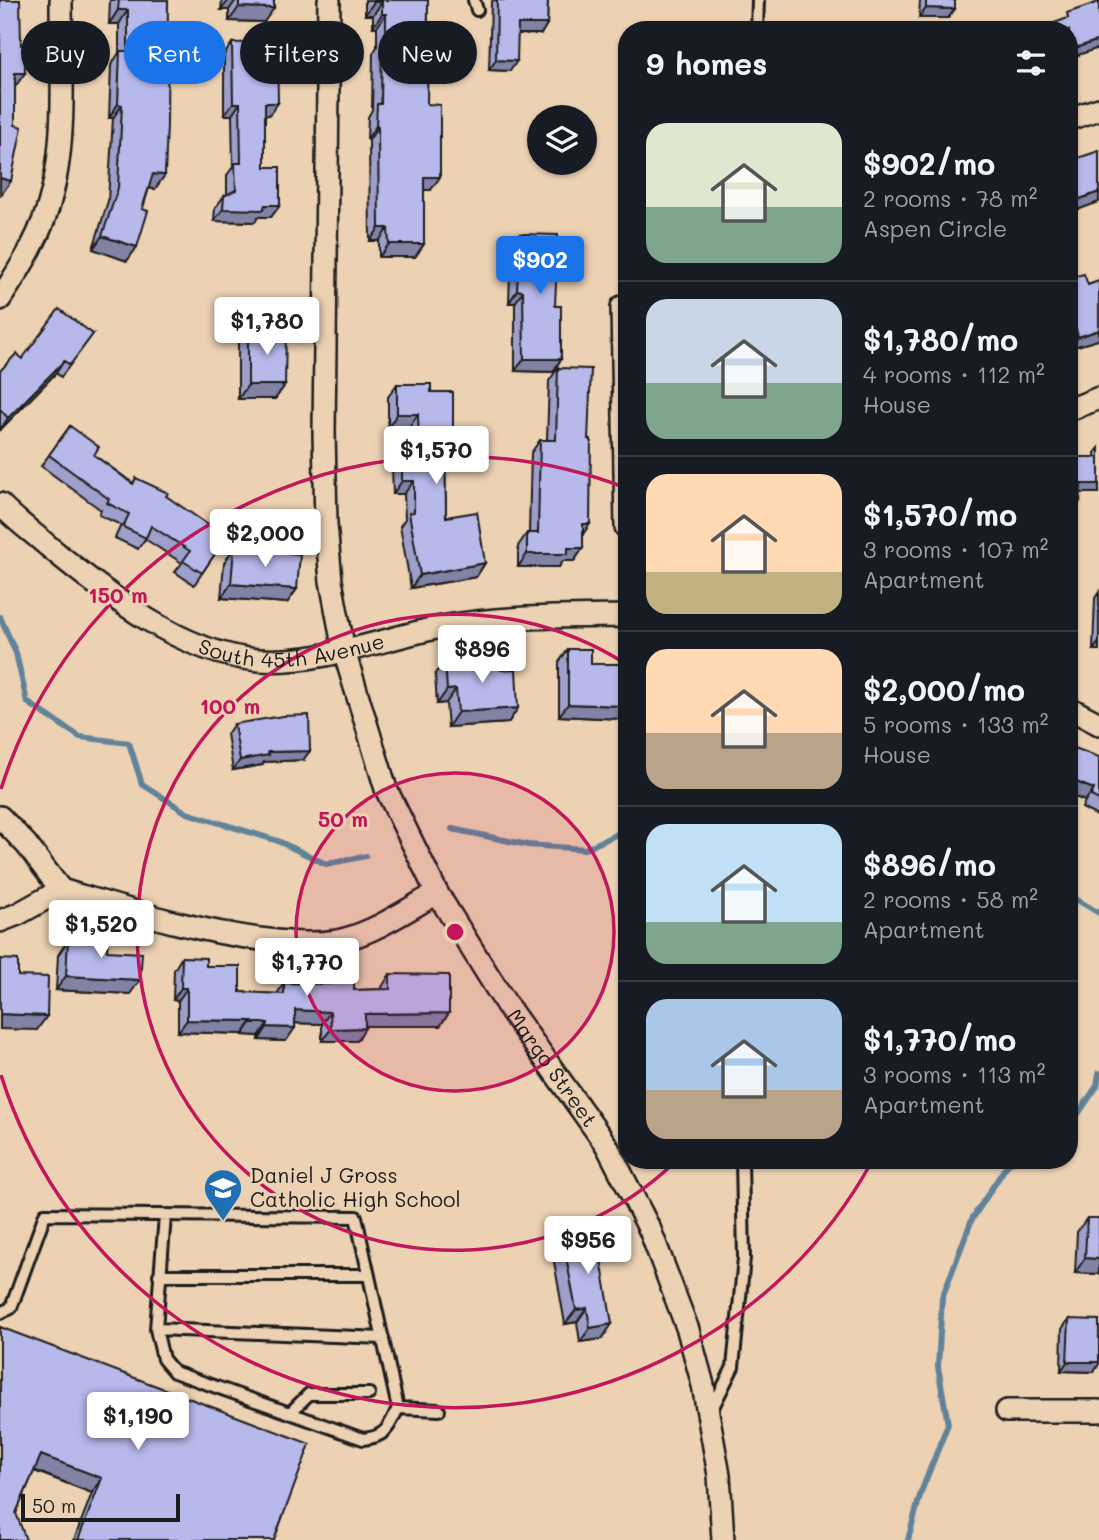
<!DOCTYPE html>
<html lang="en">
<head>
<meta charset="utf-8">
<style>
	:root { --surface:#171b24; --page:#242831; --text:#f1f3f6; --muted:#9ea1a6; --line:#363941; --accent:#1a73e8 }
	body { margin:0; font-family:Mali,sans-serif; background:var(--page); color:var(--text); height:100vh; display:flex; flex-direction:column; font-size:26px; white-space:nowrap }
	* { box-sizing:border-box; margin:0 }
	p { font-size:23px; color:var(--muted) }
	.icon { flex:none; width:38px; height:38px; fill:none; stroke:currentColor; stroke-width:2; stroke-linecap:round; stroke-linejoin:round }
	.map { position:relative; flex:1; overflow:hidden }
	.drawer { position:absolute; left:618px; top:21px; width:460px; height:1148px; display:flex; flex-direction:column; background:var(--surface); border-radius:28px; box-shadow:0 2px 5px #0004 }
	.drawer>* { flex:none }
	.top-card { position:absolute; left:21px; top:21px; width:492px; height:63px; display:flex; gap:14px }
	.controls { position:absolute; left:527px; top:105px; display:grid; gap:14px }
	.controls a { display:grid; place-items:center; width:70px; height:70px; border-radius:50%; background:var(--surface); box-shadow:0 2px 5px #0004; font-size:35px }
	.scale { position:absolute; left:21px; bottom:18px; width:159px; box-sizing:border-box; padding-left:7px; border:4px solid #1c1c1c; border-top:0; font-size:19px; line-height:24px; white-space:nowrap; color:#1c1c1c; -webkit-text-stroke:5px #ecd1b3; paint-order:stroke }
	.price { position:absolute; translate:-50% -60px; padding:0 16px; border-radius:7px; background:#fff; color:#222; font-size:23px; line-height:46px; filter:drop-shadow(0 2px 4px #0008) }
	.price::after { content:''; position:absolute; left:50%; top:42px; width:21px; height:16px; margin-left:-10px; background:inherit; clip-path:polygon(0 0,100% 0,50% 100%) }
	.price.on { background:var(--accent); color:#fff }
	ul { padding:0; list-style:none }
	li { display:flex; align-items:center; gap:21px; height:175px; padding:0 28px }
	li+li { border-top:2px solid var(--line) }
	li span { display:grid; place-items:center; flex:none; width:196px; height:140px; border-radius:21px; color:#555 }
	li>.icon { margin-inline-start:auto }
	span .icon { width:84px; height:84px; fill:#fffc; stroke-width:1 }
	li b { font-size:30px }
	h2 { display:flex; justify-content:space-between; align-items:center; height:84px; padding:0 28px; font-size:30px }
	.pill { padding:0 24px; border-radius:32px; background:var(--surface); box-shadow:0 2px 5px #0004; font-size:24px; line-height:63px }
	.pill.on { background:var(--accent); color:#fff }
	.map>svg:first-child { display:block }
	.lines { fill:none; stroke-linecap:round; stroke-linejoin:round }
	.stream { stroke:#61839a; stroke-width:6 }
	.lane-casing { stroke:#1c1c1c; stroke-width:16 }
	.street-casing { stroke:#1c1c1c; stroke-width:26 }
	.lane { stroke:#ecd1b3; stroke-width:10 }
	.street { stroke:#ecd1b3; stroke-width:21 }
	.wall { fill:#9e9fca; stroke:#1c1c1c; stroke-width:2 }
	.shaded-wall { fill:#8182a4; stroke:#1c1c1c; stroke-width:2 }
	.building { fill:#b8b9eb; stroke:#1c1c1c; stroke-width:2 }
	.ring { fill:none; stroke:#c2185b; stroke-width:3.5 }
	.labels { text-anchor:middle; stroke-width:6; stroke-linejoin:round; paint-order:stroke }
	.street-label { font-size:21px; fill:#1c1c1c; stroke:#ecd1b3 }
	.poi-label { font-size:21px; fill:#1c1c1c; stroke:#ecd1b3; text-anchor:start }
	.centre { fill:#c2185b; stroke:#ecd1b3; stroke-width:3.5 }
	.ring-label { font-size:21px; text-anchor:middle; font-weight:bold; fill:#c2185b; stroke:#ecd1b3; stroke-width:6; stroke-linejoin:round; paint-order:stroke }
</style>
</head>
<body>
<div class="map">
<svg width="1099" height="1540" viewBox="0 0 1099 1540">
	<rect width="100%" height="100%" fill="#ecd1b3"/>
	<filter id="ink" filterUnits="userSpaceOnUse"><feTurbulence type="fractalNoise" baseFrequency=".0143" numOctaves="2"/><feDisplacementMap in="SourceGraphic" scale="14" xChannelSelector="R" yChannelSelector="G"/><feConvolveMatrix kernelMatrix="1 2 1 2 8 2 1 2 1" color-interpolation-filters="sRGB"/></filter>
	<g filter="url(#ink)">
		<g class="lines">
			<!-- stream -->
			<path class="stream" d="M0 617 16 653 27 702 80 737 129 743 142 784 187 813 278 841 326 864 366 856
				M452 829 528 845 585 849 626 830
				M1069 895 1099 913
				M1069 1127 1097 1086 1099 1073
				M908 1540 921 1492 948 1424 938 1367 942 1298 972 1219 1007 1165 1016 1160"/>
			<!-- lane casing -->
			<g class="lane-casing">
				<path id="lane" d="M474 0 477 10
					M757 30 758 0
					M165 1216 156 1329 163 1359 174 1372 363 1439C386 1437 389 1427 398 1408
					M159 1275H368
					M0 1313 11 1308 45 1214 356 1217 398 1408 439 1410
					M156 1329 383 1338
					M290 1413 309 1394H369
					M710 1413 733 1367 744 1258 742 1160"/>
			</g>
			<!-- street casing -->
			<g class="street-casing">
				<g id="street">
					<path id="s1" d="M329 0 324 432 326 524 331 581 344 651 386 789 437 893 508 1007 607 1146 650 1230 688 1330 703 1385 719 1475 723 1540"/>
					<path d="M1069 119 1099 109"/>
					<path d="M0 299C22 266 43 232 52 193 67 135 61 60 61 0"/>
					<path d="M622 307 626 527"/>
					<path d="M1069 410 1099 398"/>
					<path id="s2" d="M0 504C14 519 32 532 48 546 105 593 183 655 259 660 319 664 379 640 436 628 499 616 563 617 626 616"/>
					<path d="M1069 708 1099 724"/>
					<path d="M0 817 26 844 61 890 18 914 0 921"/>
					<path d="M61 890C129 910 197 932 268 940 293 943 317 945 342 940 375 932 407 910 437 893"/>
					<path d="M1007 1411H1099"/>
				</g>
			</g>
			<!-- lane -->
			<use href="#lane" class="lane"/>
			<!-- street -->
			<use href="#street" class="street"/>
		</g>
		<!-- wall -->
		<path class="wall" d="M110 0H168L155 189 149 188 127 261 93 249 108 201 113 118H109L111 65 119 53V24H109Z
			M222 0H274L264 22 229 21V10H221Z
			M365 0H428L427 104 431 190H424V244L415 257H379V241H370L369 140 367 139 368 117 372 110 373 53 377 47V27H373V15H365Z
			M493 0H548L547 24 541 34H518L510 71 489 70 491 3Z
			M920 0H955V9L948 18H919Z
			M232 43 269 115H265V167L280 205 271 217H258L255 222 214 221 215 208 224 196 227 194V175L233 167 232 115H224V55Z
			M520 234 555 306 561 359 553 372 515 371V303H509L511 246Z
			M1069 278 1088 285 1099 281V338L1098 340 1070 348Z
			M248 330 285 385 275 399H238V344Z
			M93 334 61 377 56 373 0 430V371L22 359Z
			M558 368 583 533V548L574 561H563L559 567H518V546L527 533H529L531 453 540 440H547L549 381Z
			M397 384 431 392 445 451 446 517 485 563 476 577 411 588 400 526 405 519 404 494H393L392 466 402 453H409V428H388V397Z
			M70 426 94 455 133 483 136 478 166 496 223 542 194 585 175 572 182 563 145 539 138 549 115 538 121 525 99 515 101 510 41 466Z
			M1099 448V493H1080V501L1074 511H1069V457H1095V453Z
			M234 548 297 589 287 603 221 598 224 563Z
			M1099 592V650H1093L1095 598Z
			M568 649 591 664H626V711L621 719 559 716V662Z
			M445 659 501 670 518 708 508 723 448 727 446 703 437 704 435 674Z
			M234 724 303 760 264 762 262 765 233 770 227 734Z
			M1099 757V817L1082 808 1085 801Z
			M86 935 130 994 56 990 58 955 68 940 82 941Z
			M182 957 206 966 240 992 277 994 284 983 323 984 330 974 354 990 382 989V987L390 974 449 1013 440 1026H365L357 1041H322V1024L295 1023 286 1041 259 1040V1036L243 1035V1034L178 1032V1001L173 1000 174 970Z
			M1087 1218H1099V1274L1075 1273 1077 1232Z
			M562 1235 602 1339 580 1342 577 1322 565 1324 552 1250Z
			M1069 1319 1094 1372 1061 1371 1062 1329Z
			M0 1327 274 1540H74L92 1493 34 1471 16 1513 0 1540Z"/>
		<!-- shaded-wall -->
		<path class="shaded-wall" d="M229 0H236L229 10H221Z
			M374 2H382L373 15H365Z
			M239 7 274 8 264 22 229 21Z
			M926 8 955 9 948 18H919Z
			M118 10H128L119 24H109Z
			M382 14H386L377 27H373Z
			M518 24H547L541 34H512Z
			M1099 40V48L1069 58V50Z
			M496 60 517 61 510 71 489 70Z
			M15 73H25L15 87Z
			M233 103H240L232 115H224Z
			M265 103H278L269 115H256Z
			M118 104 122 105 113 118H109Z
			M376 126 378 127 369 140 367 139Z
			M153 174 165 175 155 189 143 188Z
			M424 177H440L431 190H415Z
			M0 178 11 181 1 195H0Z
			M1099 192V202L1069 213V203Z
			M265 205H280L271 217H258L255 222 214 221 223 209Z
			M379 228H388L379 241H370Z
			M102 236 137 247 127 261 93 249Z
			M389 244H424L415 257H379Z
			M517 290 523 291 515 303H509Z
			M1076 329 1069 339V332Z
			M1099 330V338L1098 340 1070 348 1078 337Z
			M524 359H561L553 372 515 371Z
			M64 361 56 373 0 430 8 418Z
			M248 385H285L275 399H238Z
			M397 414H418L409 428H388Z
			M445 439H453L444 453Z
			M402 481H414L404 494H393Z
			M1081 484H1099V493H1074Z
			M1069 501H1080L1074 511H1069Z
			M583 524H590L581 537Z
			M568 548H583L574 561H563L559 567H518L527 554Z
			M485 563 476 577 411 588 420 575Z
			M231 584 297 589 287 603 221 598Z
			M1099 642V650H1093Z
			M456 689 446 703 437 704 447 690Z
			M568 704 626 706V711L621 719 559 716Z
			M518 708 508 723 448 727 458 712Z
			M310 751 303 760 264 762 262 765 233 770 240 760 268 752Z
			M1069 779 1094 789 1085 801 1069 795Z
			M66 976 140 980 130 994 56 990Z
			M181 988H187L178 1001 173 1000Z
			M295 1010 330 1012 322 1024 287 1023Z
			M449 1013 440 1026H356L365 1014Z
			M0 1014 47 1016 37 1030 0 1029Z
			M187 1020 252 1021 243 1034 178 1032Z
			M251 1023H268L259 1036 243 1035Z
			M267 1027 295 1028 286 1041 259 1040Z
			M365 1028 357 1041H322L331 1029Z
			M1085 1258 1099 1259V1274L1075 1273Z
			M587 1308 577 1322 565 1324 576 1310Z
			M612 1324 602 1339 580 1342 590 1328Z
			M1067 1362H1099V1364L1094 1372 1061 1371Z
			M41 1455 102 1478 92 1493 31 1469Z"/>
		<!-- building -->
		<path class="building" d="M0 0H20L21 45H25V73H15V125L22 127 11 181 0 178Z
			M119 0H168L167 124 165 175 153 174 142 209 148 211 137 247 102 236 118 188 122 105 118 104 120 51H128V10H118Z
			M239 0H274V8L239 7Z
			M374 0H428L427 104 440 105V177H424V244H389L388 228H379L378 127 376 126 377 104H381L382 40H386V14H382V2H374Z
			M497 0H548L547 24H518L517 61 496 60Z
			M926 0H955V9L926 8Z
			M1099 2V40L1069 50V30H1035L1068 18 1067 13Z
			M1021 26 1022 30H1006Z
			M277 42 278 103H265V167H280V205H265L263 210 223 209 224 196 236 190 235 163H241L240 103H233L232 43Z
			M1099 151V192L1069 203V161Z
			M520 234 558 235 555 306H561V359H524L523 291 517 290Z
			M1084 274 1088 285 1099 281V330L1078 337 1076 329 1069 332V278Z
			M59 309 93 334 70 365 64 361 8 418 0 409V371L17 353 22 359Z
			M248 330H286L285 385H248Z
			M558 368 591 369 588 439H591L590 524H583V548H568V554H527V533H538L540 440H556Z
			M397 384H431V392H453V439H445L446 517 477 512 485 563 420 575 409 513 414 512V481H402V453H419L418 414H397Z
			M70 426 99 447 94 455 133 484 136 478 168 493 166 496 223 535V542L202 573 183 561 190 551 151 526 146 538 123 527 129 514 107 503 109 499 49 455Z
			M1069 457H1099V484H1081L1080 501H1069Z
			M234 548 300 554 297 589 231 584Z
			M1069 565 1075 566 1074 600H1069Z
			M568 649H591V664H626V706L568 704Z
			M470 658 471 664 500 662 501 670 516 669 518 708 458 712 456 689 447 690 445 659Z
			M309 715 310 751 268 752 269 755 240 760 234 724 283 716Z
			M1069 746 1099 757V800L1091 796 1094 789 1069 779Z
			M86 935 108 936 107 951 142 953 140 980 66 976 68 940 86 941Z
			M182 957 206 958V966H240V992L284 994V983L330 984V974H354V990L390 989V974L449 975V1013L365 1014V1028L331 1029 330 1012 295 1010V1028L267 1027 268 1023H251L252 1021 187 1020V988H181Z
			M0 959 18 960V976L48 977 47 1016 0 1014Z
			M1087 1218H1099V1259L1085 1258Z
			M596 1230 612 1324 590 1328 587 1308 576 1310 562 1235Z
			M1069 1319 1099 1320V1362H1067Z
			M0 1327 310 1444 274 1540H78L102 1478 41 1455 16 1513 26 1540H0Z"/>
	</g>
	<!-- distance rings -->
	<circle cx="455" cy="932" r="159" fill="#c2185b" fill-opacity=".12"/>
	<g class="ring">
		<circle cx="455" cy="932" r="159"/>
		<path d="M676 1161A318 318 0 1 1 626 664"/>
		<path d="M871 1163A476 476 0 0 1 1 1075M1 789A476 476 0 0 1 626 488"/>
	</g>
	<!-- icons -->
	<defs>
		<g id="school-pin" transform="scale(2.0125)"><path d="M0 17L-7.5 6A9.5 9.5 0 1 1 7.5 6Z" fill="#1f6fb2" stroke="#ecd1b3"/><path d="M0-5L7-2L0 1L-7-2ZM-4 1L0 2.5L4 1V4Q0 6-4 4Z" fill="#fff"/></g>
	</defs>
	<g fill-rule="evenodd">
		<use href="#school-pin" x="223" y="1188"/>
	</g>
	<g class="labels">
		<!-- street labels -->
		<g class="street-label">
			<text dy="7" stroke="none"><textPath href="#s2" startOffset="340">South 45th Avenue</textPath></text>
			<text dy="7" stroke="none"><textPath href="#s1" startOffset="1122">Margo Street</textPath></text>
		</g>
		<!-- poi labels -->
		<g class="poi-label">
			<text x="250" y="1183">Daniel J Gross<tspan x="250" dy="24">Catholic High School</tspan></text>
		</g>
	</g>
	<circle cx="455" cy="932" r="10" class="centre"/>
	<g class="ring-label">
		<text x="118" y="603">150 m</text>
		<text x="230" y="714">100 m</text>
		<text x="343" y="827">50 m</text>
	</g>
</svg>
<div class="controls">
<a><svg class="icon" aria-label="layers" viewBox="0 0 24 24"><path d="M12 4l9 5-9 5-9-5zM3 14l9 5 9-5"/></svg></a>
</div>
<div class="scale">50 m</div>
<b class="price on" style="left:540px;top:296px">$902</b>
<b class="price" style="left:267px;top:357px">$1,780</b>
<b class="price" style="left:436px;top:486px">$1,570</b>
<b class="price" style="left:265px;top:569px">$2,000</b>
<b class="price" style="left:482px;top:685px">$896</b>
<b class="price" style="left:101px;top:960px">$1,520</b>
<b class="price" style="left:307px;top:998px">$1,770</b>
<b class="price" style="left:588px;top:1276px">$956</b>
<b class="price" style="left:138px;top:1452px">$1,190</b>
<div class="top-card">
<a class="pill">Buy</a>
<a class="pill on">Rent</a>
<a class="pill">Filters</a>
<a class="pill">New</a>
</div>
<section class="drawer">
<h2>9 homes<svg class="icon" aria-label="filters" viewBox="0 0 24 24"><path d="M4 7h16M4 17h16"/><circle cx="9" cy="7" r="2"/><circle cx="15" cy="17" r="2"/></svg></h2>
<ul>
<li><span style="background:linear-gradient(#dfe7d0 60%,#7fa58c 0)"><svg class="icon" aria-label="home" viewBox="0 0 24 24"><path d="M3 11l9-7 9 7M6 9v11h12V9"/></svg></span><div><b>$902/mo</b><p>2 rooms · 78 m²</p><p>Aspen Circle</p></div></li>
<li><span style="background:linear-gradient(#c9d6e8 60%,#7fa58c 0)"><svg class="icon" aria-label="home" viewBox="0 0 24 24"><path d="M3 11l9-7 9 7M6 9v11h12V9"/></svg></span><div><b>$1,780/mo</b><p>4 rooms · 112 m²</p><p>House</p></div></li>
<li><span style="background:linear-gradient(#ffd9b3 70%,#c2b280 0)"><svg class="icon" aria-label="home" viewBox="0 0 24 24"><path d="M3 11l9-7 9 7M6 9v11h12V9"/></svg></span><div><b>$1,570/mo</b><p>3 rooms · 107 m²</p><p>Apartment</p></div></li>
<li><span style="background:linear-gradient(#ffd9b3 60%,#b9a48a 0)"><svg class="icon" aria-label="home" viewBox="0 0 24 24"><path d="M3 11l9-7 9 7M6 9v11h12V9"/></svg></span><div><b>$2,000/mo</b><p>5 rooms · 133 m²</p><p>House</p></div></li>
<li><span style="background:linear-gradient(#bfe0f5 70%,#7fa58c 0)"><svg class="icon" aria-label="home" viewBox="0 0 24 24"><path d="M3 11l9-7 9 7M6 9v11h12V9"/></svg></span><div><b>$896/mo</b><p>2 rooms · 58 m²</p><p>Apartment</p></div></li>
<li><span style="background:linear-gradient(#a9c7e8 65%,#b9a48a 0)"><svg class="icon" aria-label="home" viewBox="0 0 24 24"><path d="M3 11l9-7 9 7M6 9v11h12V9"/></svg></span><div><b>$1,770/mo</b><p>3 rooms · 113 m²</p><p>Apartment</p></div></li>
</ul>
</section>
</div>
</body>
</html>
